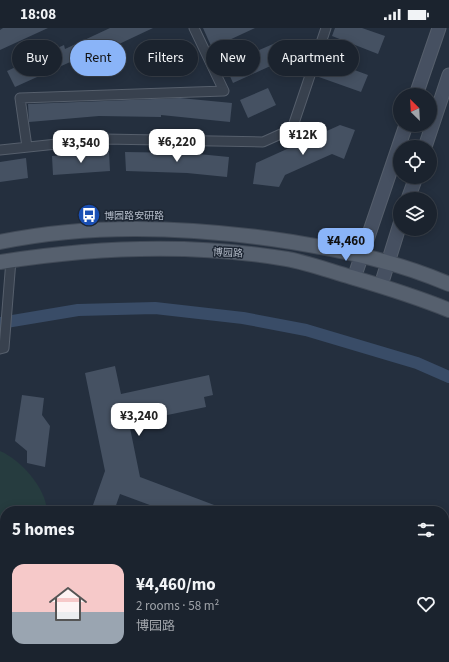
<!DOCTYPE html>
<html lang="en">
<head>
<meta charset="utf-8">
<style>
	:root { --surface:#1b232e; --page:#242b36; --text:#f1f3f6; --muted:#a0a4aa; --line:#39404a; --accent:#8ab4f8 }
	body { margin:0; font-family:"Source Sans 3","Noto Sans SC",sans-serif; background:var(--page); color:var(--text); height:100vh; display:flex; flex-direction:column; font-size:15px; white-space:nowrap }
	* { box-sizing:border-box; margin:0 }
	p { font-size:13px; color:var(--muted) }
	.icon { flex:none; width:22px; height:22px; fill:none; stroke:currentColor; stroke-width:2; stroke-linecap:round; stroke-linejoin:round }
	.map { position:relative; flex:1; overflow:hidden }
	.panel { position:absolute; left:0px; top:478px; width:449px; height:156px; display:flex; flex-direction:column; background:var(--surface); border-radius:16px 16px 0 0; box-shadow:0 2px 10px #0003,0 0 0 1px var(--line) }
	.panel>* { flex:none }
	.top-card { position:absolute; left:12px; top:12px; width:425px; height:36px; display:flex; gap:8px }
	.needle { width:26px; rotate:336deg }
	.buttons { position:absolute; left:393px; top:60px; display:grid; gap:8px }
	.buttons a { display:grid; place-items:center; width:44px; height:44px; border-radius:50%; background:var(--surface); box-shadow:0 2px 10px #0003,0 0 0 1px var(--line); font-size:20px }
	.price { position:absolute; translate:-50% -34px; padding:0 9px; border-radius:8px; background:#fff; color:#222; font-size:13px; line-height:26px; filter:drop-shadow(0 1px 2px #0008) }
	.price::after { content:''; position:absolute; left:50%; top:24px; width:12px; height:9px; margin-left:-6px; background:inherit; clip-path:polygon(0 0,100% 0,50% 100%) }
	.price.active { background:var(--accent); color:#111 }
	ul { padding:0; list-style:none }
	li { display:flex; align-items:center; gap:12px; height:100px; padding:0 12px }
	li span { display:grid; place-items:center; flex:none; width:112px; height:80px; border-radius:12px; color:#555 }
	li>.icon { margin-inline-start:auto }
	span .icon { width:48px; height:48px; fill:#fffc; stroke-width:1 }
	li b { font-size:17px }
	h2 { display:flex; justify-content:space-between; align-items:center; height:48px; padding:0 12px; font-size:17px }
	.tag { padding:0 14px; border-radius:18px; background:var(--surface); box-shadow:0 2px 10px #0003,0 0 0 1px var(--line); font-size:14px; line-height:36px }
	.tag.active { background:var(--accent); color:#111 }
	.status { display:flex; justify-content:space-between; align-items:center; height:28px; padding:0 20px; background:var(--surface); direction:ltr }
	.status svg { height:11px; fill:currentColor }
	.map>svg:first-child { display:block }
	.green { fill:#263c3f }
	.lines { fill:none; stroke-linecap:round; stroke-linejoin:round }
	.canal { stroke:#394c67; stroke-width:12 }
	.building { fill:#455162 }
	.minor-casing { stroke:#565f6c; stroke-width:11 }
	.secondary-casing { stroke:#565f6c; stroke-width:15 }
	.primary-casing { stroke:#414a57; stroke-width:16 }
	.minor { stroke:#38414e; stroke-width:9 }
	.secondary { stroke:#465061; stroke-width:13 }
	.primary { stroke:#56606e; stroke-width:14 }
	.labels { text-anchor:middle; stroke-width:3; stroke-linejoin:round; paint-order:stroke }
	.poi-label { font-size:10px; fill:#b4bcc9; stroke:#1d2633; text-anchor:start }
	.street-label { font-size:10px; fill:#b4bcc9; stroke:#1d2633 }
</style>
</head>
<body>
<div class="status"><b>18:08</b><svg viewBox="0 0 49 12"><path d="M0 12V9h3v3zM5 12V6h3v6zM10 12V3h3v9zM15 12V0h3v12zM26 1h20v11H26zM47 4h2v5h-2z"/></svg></div>
<div class="map">
<svg width="449" height="634" viewBox="0 0 449 634">
	<rect width="100%" height="100%" fill="#242f3e"/>
	<!-- green -->
	<path class="green" d="M0 423C21 432 46 460 47 483H5V629H90L99 634H0Z
		M136 629H154L159 634H129Z"/>
	<g class="lines">
		<!-- canal -->
		<path class="canal" d="M0 295 78 282 155 280 243 290 306 302 417 335 449 349"/>
	</g>
	<!-- building -->
	<path class="building" d="M3 0H48L0 22V2Z
		M110 0H153L81 34 79 30 15 59 7 43 64 17 65 21Z
		M203 0H255L212 20Z
		M335 0H362L385 8 378 26 332 8Z
		M280 13 288 30 233 55 225 37Z
		M190 14 197 29 168 42 162 27Z
		M322 30 368 47 361 64 316 48Z
		M268 60 276 77 248 90 240 72Z
		M180 70 232 75 230 94 161 87V89L99 88 29 94 28 76Z
		M340 97 355 102 344 131 332 126 285 147 279 159 253 156 256 135Z
		M109 124 110 143 53 147 52 128Z
		M125 124 188 125 229 129 227 149 187 145 126 143Z
		M26 130 28 150 0 154V134Z
		M115 338 121 366 209 347 213 367 204 369 206 379 129 395 140 449 230 483H166L120 466 114 483 93 477 105 443 85 345Z
		M22 367 44 370 42 387 50 398 45 439 27 435V423L15 413Z"/>
	<g class="lines">
		<!-- minor casing -->
		<g class="minor-casing">
			<path id="minor" d="M27 119 20 70 224 63 194 0
				M0 122 104 111 263 114 292 101 326 0
				M0 321 4 320 11 232"/>
		</g>
		<!-- secondary casing -->
		<g class="secondary-casing">
			<path id="secondary" d="M416 67 439 0
				M425 119 449 47
				M408 171 416 149
				M354 250 406 97
				M381 257 400 196"/>
		</g>
		<!-- primary casing -->
		<g class="primary-casing">
			<path id="primary" d="M0 214C96 194 196 199 292 214 346 223 398 234 449 256
				M0 234C94 219 193 215 287 231 309 235 330 243 351 249 385 259 417 269 449 282"/>
		</g>
		<!-- minor -->
		<use href="#minor" class="minor"/>
		<!-- secondary -->
		<use href="#secondary" class="secondary"/>
		<!-- primary -->
		<use href="#primary" class="primary"/>
	</g>
	<!-- icons -->
	<defs>
		<g id="bus-disc" transform="scale(1.15)"><circle r="9.5" fill="#1a4fb4" stroke="#1d2633"/><path d="M-5-6H5V4H4V6H2V4H-2V6H-4V4H-5ZM-3.5-4V0h7V-4ZM-3.5 1.2v1.5H-2V1.2ZM2 1.2v1.5H3.5V1.2Z" fill="#fff"/></g>
	</defs>
	<g fill-rule="evenodd">
		<use href="#bus-disc" x="89" y="187"/>
	</g>
	<g class="labels">
		<!-- poi labels -->
		<g class="poi-label">
			<text x="104" y="191">博园路安研路</text>
		</g>
		<!-- street labels -->
		<g class="street-label">
			<text transform="translate(228 224) rotate(3)" y="4">博园路</text>
		</g>
	</g>
</svg>
<div class="buttons">
<a><svg class="needle" viewBox="-14 -14 28 28"><path d="M0-13l5 13h-10z" fill="#e53935"/><path d="M0 13l5-13h-10z" fill="#a0a4aa"/></svg></a>
<a><svg class="icon" aria-label="locate" viewBox="0 0 24 24"><circle cx="12" cy="12" r="6"/><path d="M12 2v4M12 18v4M2 12h4M18 12h4"/></svg></a>
<a><svg class="icon" aria-label="layers" viewBox="0 0 24 24"><path d="M12 4l9 5-9 5-9-5zM3 14l9 5 9-5"/></svg></a>
</div>
<b class="price" style="left:303px;top:128px">¥12K</b>
<b class="price" style="left:177px;top:135px">¥6,220</b>
<b class="price" style="left:81px;top:136px">¥3,540</b>
<b class="price active" style="left:346px;top:234px">¥4,460</b>
<b class="price" style="left:139px;top:409px">¥3,240</b>
<div class="top-card">
<a class="tag">Buy</a>
<a class="tag active">Rent</a>
<a class="tag">Filters</a>
<a class="tag">New</a>
<a class="tag">Apartment</a>
</div>
<section class="panel">
<h2>5 homes<svg class="icon" aria-label="filters" viewBox="0 0 24 24"><path d="M4 7h16M4 17h16"/><circle cx="9" cy="7" r="2"/><circle cx="15" cy="17" r="2"/></svg></h2>
<ul>
<li><span style="background:linear-gradient(#f6c9c9 60%,#9aa5b1 0)"><svg class="icon" aria-label="home" viewBox="0 0 24 24"><path d="M3 11l9-7 9 7M6 9v11h12V9"/></svg></span><div><b>¥4,460/mo</b><p>2 rooms · 58 m²</p><p>博园路</p></div><svg class="icon" aria-label="heart" viewBox="0 0 24 24"><path d="M12 20l-8-8c-3-5 5-10 8-4 3-6 11-1 8 4z"/></svg></li>
</ul>
</section>
</div>
</body>
</html>
